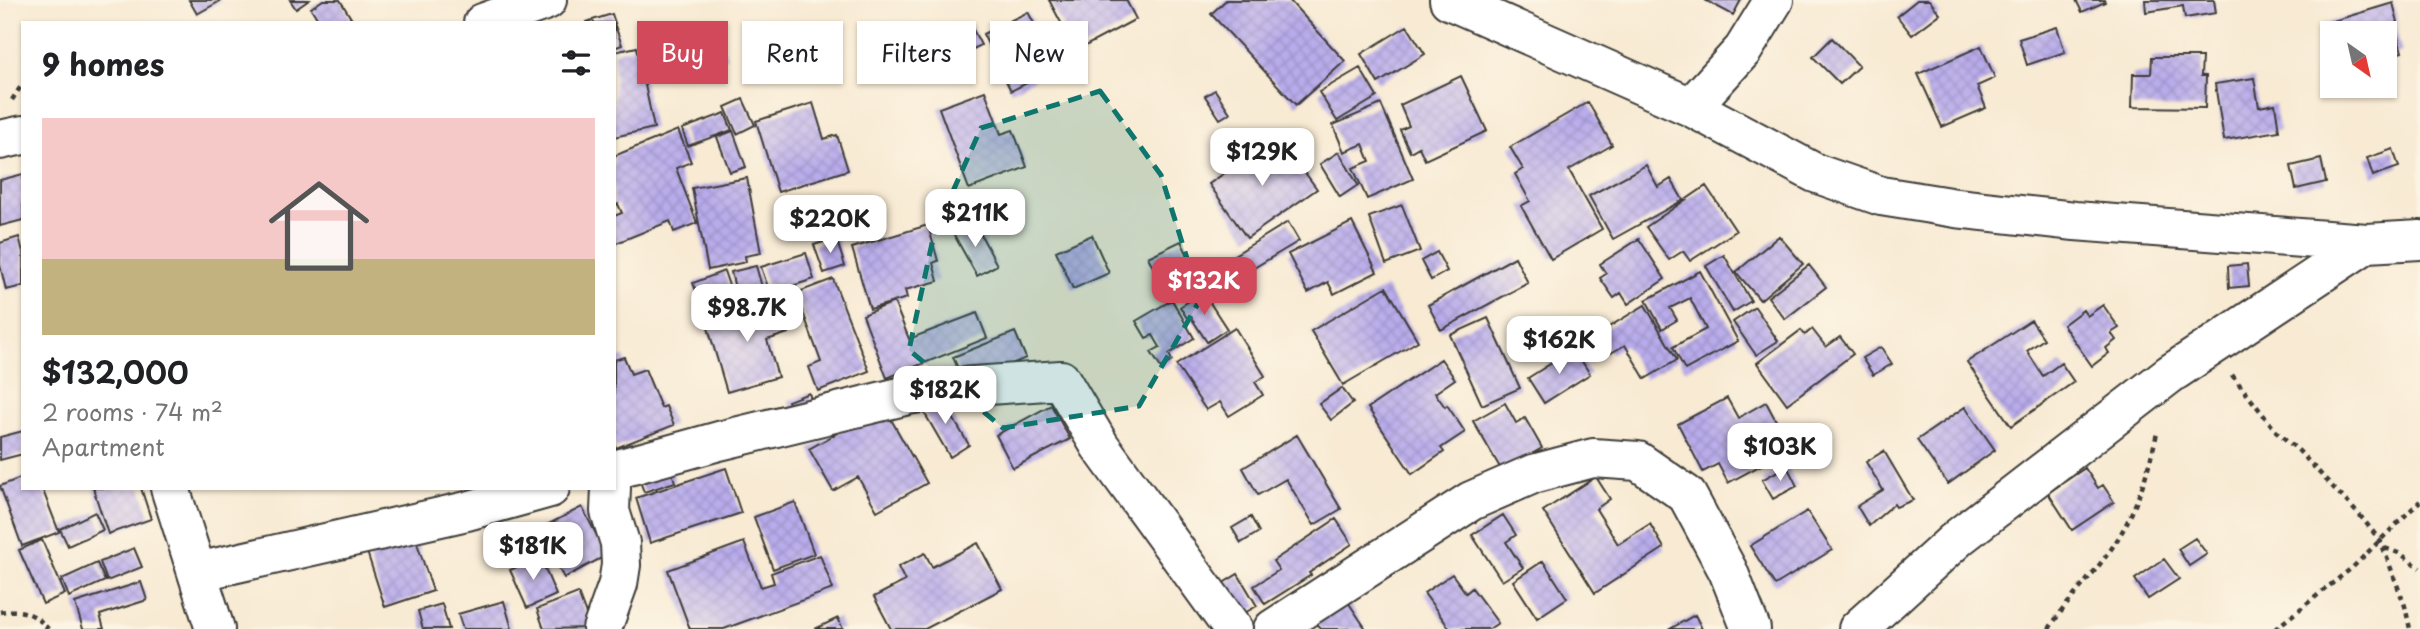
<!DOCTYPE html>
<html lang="en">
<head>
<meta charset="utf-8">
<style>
	:root { --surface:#fff; --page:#f2f2f2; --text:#202124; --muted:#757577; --accent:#d1495b }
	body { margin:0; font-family:"Playpen Sans",sans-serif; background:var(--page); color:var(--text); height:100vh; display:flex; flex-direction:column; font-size:26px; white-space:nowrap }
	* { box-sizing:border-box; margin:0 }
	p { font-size:23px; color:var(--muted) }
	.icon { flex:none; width:38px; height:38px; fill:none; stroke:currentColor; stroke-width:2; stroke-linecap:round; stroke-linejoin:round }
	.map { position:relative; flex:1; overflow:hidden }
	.panel { position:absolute; left:21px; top:21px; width:595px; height:469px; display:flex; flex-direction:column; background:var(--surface); border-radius:0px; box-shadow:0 2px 5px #0004 }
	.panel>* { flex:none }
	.banner { position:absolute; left:637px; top:21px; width:665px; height:63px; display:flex; gap:14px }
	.needle { width:46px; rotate:146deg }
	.tools { position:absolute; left:2320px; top:21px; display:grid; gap:14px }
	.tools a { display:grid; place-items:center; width:77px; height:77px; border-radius:0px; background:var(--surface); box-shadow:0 2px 5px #0004; font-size:35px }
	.price { position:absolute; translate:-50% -60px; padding:0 16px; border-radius:14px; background:#fff; color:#222; font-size:23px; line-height:46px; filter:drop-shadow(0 2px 4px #0008) }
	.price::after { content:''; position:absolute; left:50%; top:42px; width:21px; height:16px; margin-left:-10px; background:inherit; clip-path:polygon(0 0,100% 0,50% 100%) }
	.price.selected { background:var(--accent); color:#fff }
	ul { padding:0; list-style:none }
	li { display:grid; align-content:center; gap:14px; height:371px; padding:0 21px }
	li span { display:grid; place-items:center; height:217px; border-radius:0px; color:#555 }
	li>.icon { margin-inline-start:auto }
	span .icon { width:126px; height:126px; fill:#fffc; stroke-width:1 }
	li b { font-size:30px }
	h2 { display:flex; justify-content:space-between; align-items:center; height:84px; padding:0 21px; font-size:30px }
	.pill { padding:0 24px; border-radius:0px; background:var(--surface); box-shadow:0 2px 5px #0004; font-size:24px; line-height:63px }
	.pill.selected { background:var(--accent); color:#fff }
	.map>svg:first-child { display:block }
	.building { fill:url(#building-cross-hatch) }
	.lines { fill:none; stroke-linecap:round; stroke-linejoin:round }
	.minor-casing { stroke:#3d3b37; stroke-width:42 }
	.path { stroke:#3d3b37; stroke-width:4.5; stroke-dasharray:5 5; stroke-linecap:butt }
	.minor { stroke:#fff; stroke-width:38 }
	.marked { fill:#0f766e; fill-opacity:0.2; stroke:#0f766e; stroke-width:5; stroke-dasharray:14 9; stroke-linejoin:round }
</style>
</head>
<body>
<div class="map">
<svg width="2420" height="629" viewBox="0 0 2420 629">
	<defs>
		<pattern id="building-cross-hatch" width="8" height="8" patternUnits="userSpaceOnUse" patternTransform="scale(1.75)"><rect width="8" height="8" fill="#b9aceb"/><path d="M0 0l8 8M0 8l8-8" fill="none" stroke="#9e93c9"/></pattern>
	</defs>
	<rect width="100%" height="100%" fill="#fcf5e5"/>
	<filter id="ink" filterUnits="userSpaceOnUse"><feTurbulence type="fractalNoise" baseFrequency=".0143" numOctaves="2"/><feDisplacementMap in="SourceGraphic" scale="14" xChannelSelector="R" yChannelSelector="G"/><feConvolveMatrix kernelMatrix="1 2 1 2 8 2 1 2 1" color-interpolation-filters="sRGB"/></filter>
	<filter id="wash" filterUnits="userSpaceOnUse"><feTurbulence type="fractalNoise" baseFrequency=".00686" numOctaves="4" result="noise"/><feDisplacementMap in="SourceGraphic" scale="28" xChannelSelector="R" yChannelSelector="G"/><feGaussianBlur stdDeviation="1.57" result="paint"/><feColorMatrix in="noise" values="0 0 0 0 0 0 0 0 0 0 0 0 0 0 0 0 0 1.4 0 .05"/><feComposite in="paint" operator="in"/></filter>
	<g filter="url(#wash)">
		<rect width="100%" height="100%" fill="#f8ead3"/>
		<g id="blocks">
			<!-- building -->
			<path class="building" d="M189 0H222L197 14Z
				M290 0H309L296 9Z
				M323 0H340L354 23H320L311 8Z
				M1049 0H1126L1136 19 1076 51Z
				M1226 0H1289L1345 61 1296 105 1211 14Z
				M1705 0H1741L1733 15Z
				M1917 0H1929L1940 14 1912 35 1897 16Z
				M2076 0H2104L2105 2 2082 12Z
				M2145 0H2214L2216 13 2185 18 2183 6 2146 12Z
				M2393 3 2398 22 2394 24 2402 52 2385 57V33H2333L2332 57 2323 24Z
				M1028 12 1053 59 1037 67 1041 76 1011 91 983 34Z
				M612 14 615 23H586V22Z
				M614 23 622 45 614 48Z
				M970 24 981 45 920 76 909 54Z
				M1407 26 1425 54 1378 83 1361 54Z
				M2057 27 2065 52 2027 65 2019 39Z
				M717 37 727 57 704 69 693 49Z
				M1832 38 1859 66 1840 84 1813 57Z
				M1981 46 1995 78 1977 86 1986 108 1942 127 1918 74Z
				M637 47 654 128 614 137V52Z
				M2152 57H2202L2201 76H2206L2205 108 2132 107 2133 74H2151Z
				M1360 68 1377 97 1337 121 1319 92Z
				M1461 76 1487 131 1425 160 1419 147 1410 152 1400 130 1409 126 1400 105Z
				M2254 78 2259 107 2275 104 2279 131 2224 140 2215 84Z
				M1215 90 1230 113 1220 119 1205 96Z
				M985 91 1001 134 1013 130 1027 167 969 189 939 108Z
				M743 99 755 125 737 134 725 107Z
				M1588 102 1612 145 1569 170 1602 229 1551 259 1521 206 1530 201 1515 174 1523 169 1510 147Z
				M813 103 824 139 837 135 848 170 778 192 756 121Z
				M1381 104 1413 179 1367 199 1353 168 1370 161 1363 144 1344 152 1333 125Z
				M725 113 732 130 688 146 682 129Z
				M678 130 691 162 676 168 697 223 674 232 670 221 614 244V216L622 213 618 204 614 206V156Z
				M733 131 746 167 730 172 717 137Z
				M1273 139 1287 158 1292 155 1317 189 1247 238 1209 184Z
				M2393 149 2399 167 2373 176 2367 158Z
				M1339 152 1358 185 1340 197 1320 164Z
				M2321 159 2326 182 2296 189 2291 166Z
				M1646 165 1658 187 1671 179 1683 200 1613 239 1589 196Z
				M23 174V220L0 226V180Z
				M747 178 761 253 745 256 746 262 708 270 692 188Z
				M1706 186 1736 231 1690 261 1683 251 1669 260 1646 227Z
				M1402 205 1420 251 1386 264 1369 217Z
				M974 222 997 265 977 276 953 233Z
				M1288 222 1299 241 1237 278 1226 260Z
				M1352 222 1377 272 1334 294 1328 282 1308 293 1288 254Z
				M928 225 938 261 933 263 938 281 905 290 907 298 870 309 852 248Z
				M1092 235 1109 273 1073 289 1056 251Z
				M1779 236 1803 264 1760 300 1736 272Z
				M19 237 23 252V286L6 290 0 265V243Z
				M836 238 845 266 824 273 814 245Z
				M1639 239 1665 279 1628 304 1621 293 1614 298 1600 278 1606 274 1600 264Z
				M1181 241 1195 270 1163 287 1148 257Z
				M1437 252 1447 271 1431 280 1421 261Z
				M806 253 814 279 770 293 761 267Z
				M1724 255 1751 301 1733 312 1706 266Z
				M1515 257 1528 283 1441 330 1428 305Z
				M2247 264 2249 286 2229 288 2228 266Z
				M1809 265 1826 287 1785 319 1768 297Z
				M756 266 764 294 738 300 731 272Z
				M724 271 734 300 704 311 693 283Z
				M1700 271 1738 341 1685 370 1673 347 1706 329 1690 298 1670 308 1677 320 1662 329 1646 300Z
				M833 279 869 371 818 391 809 367 821 362 796 293Z
				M1386 287 1418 341 1343 385 1311 331Z
				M1203 292 1227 329 1207 342 1190 316 1187 318 1180 307Z
				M778 299 788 333 767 340 778 377 727 392 706 321Z
				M1172 300 1194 338 1169 354 1172 361 1161 368 1151 352 1160 347 1153 335 1146 338 1136 321Z
				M894 302 909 339 977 313 987 338 887 378 863 315Z
				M1645 305 1677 360 1645 379 1625 345 1611 353 1599 333Z
				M2103 305 2119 328 2111 333 2116 340 2106 348 2109 353 2092 366 2063 325 2083 310 2087 316Z
				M1755 307 1778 341 1756 355 1733 322Z
				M1488 318 1520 388 1482 405 1450 335Z
				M2031 320 2044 339 2027 351 2043 376 2061 363 2074 382 2011 426 1967 362Z
				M1235 328 1265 376 1255 382 1263 395 1229 416 1220 402 1206 410 1176 365Z
				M1812 329 1826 347 1840 337 1853 354 1787 404 1757 363 1801 330 1805 335Z
				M1015 332 1026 358 964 383 953 357Z
				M1881 347 1892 364 1873 375 1862 358Z
				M1574 349 1590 374 1544 403 1528 378Z
				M624 357 631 374 645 369 661 408 666 406 674 425 616 448 614 443V360Z
				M1441 359 1455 379 1435 393 1445 407 1447 405 1465 432 1441 448 1444 452 1412 474 1368 408Z
				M1342 388 1353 403 1331 420 1319 404Z
				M809 393 815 411 795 419 788 401Z
				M940 396 969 445 950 457 921 407Z
				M1727 398 1738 418 1766 402 1791 449 1728 483 1718 464 1703 472 1678 424Z
				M1505 403 1516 423 1525 418 1542 448 1502 471 1473 421Z
				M1051 405 1070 439 1013 468 996 435Z
				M884 407 927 483 877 511 858 477 833 491 809 449Z
				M1965 407 1995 450 1948 484 1917 440Z
				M23 431V454L0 460V437Z
				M1297 435 1341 509 1314 525 1286 479 1258 495 1243 468Z
				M1884 451 1913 500 1896 507 1894 504 1869 526 1857 506 1883 490 1866 462Z
				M670 466 675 482 644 492 638 476Z
				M1787 466 1797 486 1773 499 1762 480Z
				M726 468 741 513 650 543 636 498Z
				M2085 468 2098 488 2103 485 2114 502 2072 530 2048 493Z
				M23 477V488H42L59 532 22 546 0 486Z
				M1596 477 1610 499 1596 509 1618 544 1650 524 1664 548 1595 593 1543 511Z
				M93 488H141L151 519 108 534Z
				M795 502 814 554 773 569 754 517Z
				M582 507 607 555 564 578 537 530Z
				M1807 511 1832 550 1775 585 1750 546Z
				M95 512 103 530 68 546 60 529Z
				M1503 515 1516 535 1506 542 1523 568 1502 581 1472 535Z
				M1251 517 1259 532 1241 543 1232 528Z
				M1336 519 1352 544 1309 573 1311 575 1265 604 1254 586 1279 570 1273 561Z
				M415 537 433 591 385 607 367 552Z
				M2195 538 2207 554 2189 566 2178 549Z
				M42 540 65 594 43 604 19 550Z
				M744 542 761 587 774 583 771 573 820 555 833 589 724 629H690L668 570Z
				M978 543 1002 589 925 629H891L874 597 905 581 898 567 925 553 932 567Z
				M134 548 142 567 107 581 100 562Z
				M540 557 556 595 527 608 510 570Z
				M2164 559 2179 579 2148 599 2135 579Z
				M1543 561 1567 598 1537 618 1513 581Z
				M97 563 105 581 69 597 62 579Z
				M1238 574 1257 606 1239 616 1220 585Z
				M1452 574 1466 593 1472 588 1498 623 1489 629H1450L1424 593Z
				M141 582 147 600 100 615 104 629H83L75 603Z
				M578 593 591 628 544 629 537 609Z
				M1346 599 1366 629H1320L1315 621Z
				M504 601 512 629H463L458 614Z
				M442 604 449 629H423L418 611Z
				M1695 615 1702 629H1670Z
				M838 618 843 629H815Z"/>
		</g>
	</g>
	<g filter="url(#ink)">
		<use href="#blocks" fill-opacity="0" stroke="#3d3b37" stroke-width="2"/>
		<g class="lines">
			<!-- minor casing -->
			<g class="minor-casing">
				<path id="minor" d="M1449 0 1691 107 1815 173 1881 196 1956 208 2075 221 2367 243 2420 240
					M483 23 547 0
					M1691 107 1743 50 1774 0
					M0 140 23 135
					M614 470 719 441 908 395 959 387 1061 380 1100 446 1233 629
					M170 488 215 629
					M197 572 467 511 550 488
					M602 629 618 584 621 565 620 543 610 511 611 488
					M1273 629 1471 501 1533 474 1593 458 1638 461 1687 495 1728 571 1751 629
					M1858 629 1959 537 2170 374 2367 243"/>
			</g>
			<!-- path -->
			<path class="path" d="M12 100 23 83
				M2232 375 2276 431 2299 451 2363 519 2381 542 2405 606 2410 629
				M2385 548 2401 554 2420 568
				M0 612C21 608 35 613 48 629
				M2049 629C2066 602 2090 579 2109 552 2135 516 2147 476 2157 433
				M2275 629 2353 567 2420 501"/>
			<!-- minor -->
			<use href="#minor" class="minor"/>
		</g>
	</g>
	<!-- marked area -->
	<path class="marked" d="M1100 91 1161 175 1200 300 1139 406 1003 428 909 350 934 234 981 128Z"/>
</svg>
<div class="tools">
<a><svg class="needle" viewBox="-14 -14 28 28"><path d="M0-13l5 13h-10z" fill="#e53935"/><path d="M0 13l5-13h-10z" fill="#757577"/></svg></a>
</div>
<b class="price" style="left:1262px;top:188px">$129K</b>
<b class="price" style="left:975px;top:249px">$211K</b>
<b class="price" style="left:830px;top:255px">$220K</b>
<b class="price selected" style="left:1204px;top:317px">$132K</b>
<b class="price" style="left:747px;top:344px">$98.7K</b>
<b class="price" style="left:1559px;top:376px">$162K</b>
<b class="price" style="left:945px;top:426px">$182K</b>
<b class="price" style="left:1780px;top:483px">$103K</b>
<b class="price" style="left:533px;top:582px">$181K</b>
<div class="banner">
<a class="pill selected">Buy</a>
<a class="pill">Rent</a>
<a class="pill">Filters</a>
<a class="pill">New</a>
</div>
<section class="panel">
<h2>9 homes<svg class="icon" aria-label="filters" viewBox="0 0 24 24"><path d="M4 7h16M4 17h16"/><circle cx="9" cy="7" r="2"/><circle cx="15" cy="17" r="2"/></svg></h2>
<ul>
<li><span style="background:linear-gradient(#f6c9c9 65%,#c2b280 0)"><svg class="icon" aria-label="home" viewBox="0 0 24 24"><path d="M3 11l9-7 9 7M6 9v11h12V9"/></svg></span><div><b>$132,000</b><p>2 rooms · 74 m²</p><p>Apartment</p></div></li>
</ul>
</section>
</div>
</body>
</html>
